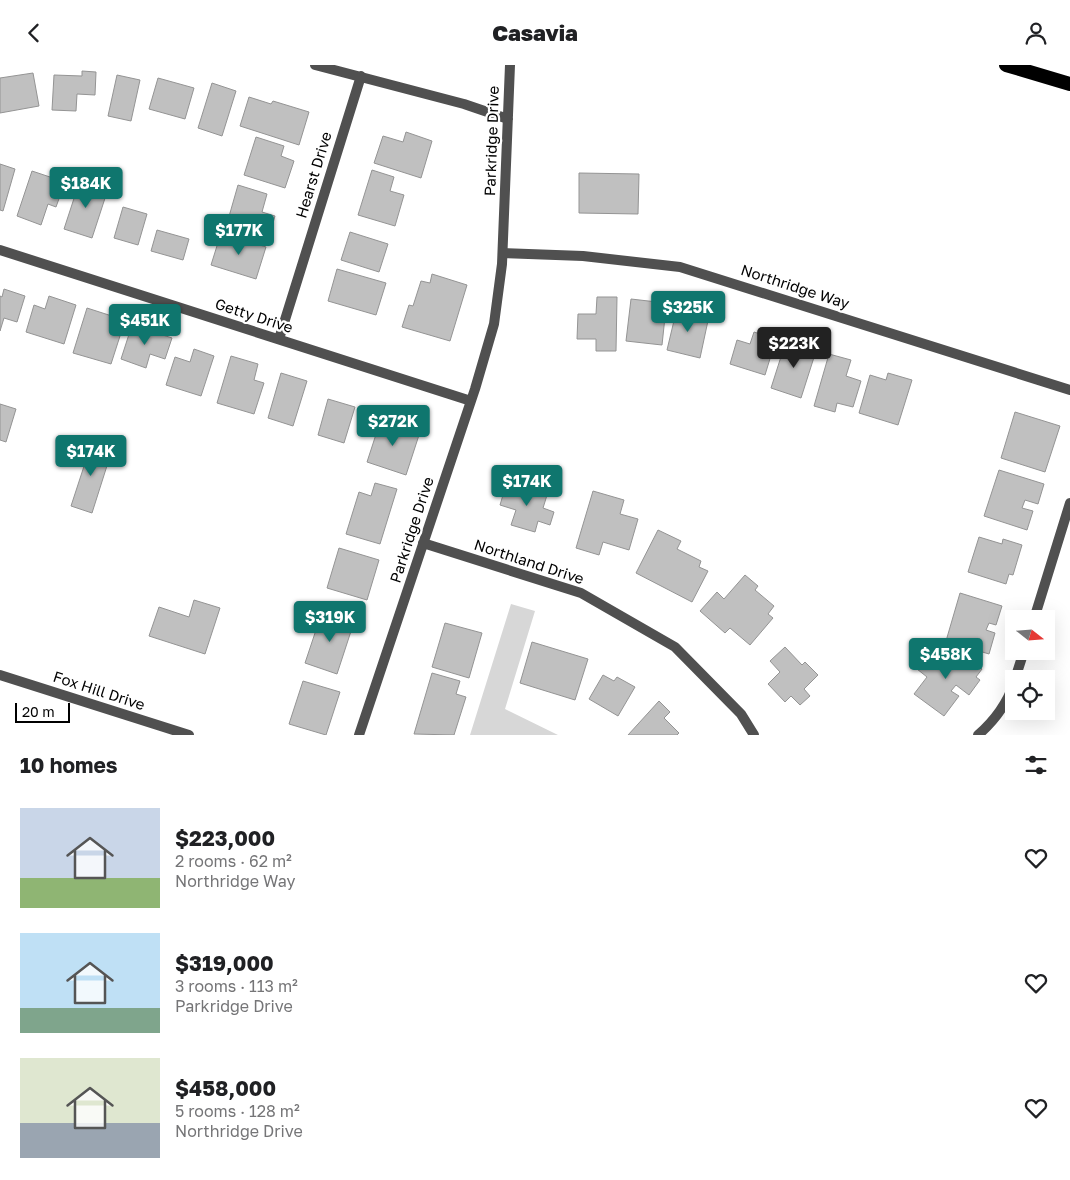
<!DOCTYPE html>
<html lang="en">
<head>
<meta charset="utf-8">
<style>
	:root { --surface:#fff; --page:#f2f2f2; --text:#202124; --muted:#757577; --accent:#0f766e }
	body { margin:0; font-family:"Golos Text",sans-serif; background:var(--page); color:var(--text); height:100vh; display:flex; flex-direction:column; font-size:19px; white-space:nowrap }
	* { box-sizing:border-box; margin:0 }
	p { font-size:16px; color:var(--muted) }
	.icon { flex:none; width:28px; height:28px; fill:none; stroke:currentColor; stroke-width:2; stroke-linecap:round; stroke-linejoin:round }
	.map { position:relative; height:670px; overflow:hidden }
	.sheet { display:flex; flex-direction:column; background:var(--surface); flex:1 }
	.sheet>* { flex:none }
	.needle { width:32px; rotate:107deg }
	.buttons { position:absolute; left:1005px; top:545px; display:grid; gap:10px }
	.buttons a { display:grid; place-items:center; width:50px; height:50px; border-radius:0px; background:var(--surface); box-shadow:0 5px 20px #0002; font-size:25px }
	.scale { position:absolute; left:15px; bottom:12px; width:55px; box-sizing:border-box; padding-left:5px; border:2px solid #000; border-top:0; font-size:14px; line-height:18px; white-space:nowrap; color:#000; -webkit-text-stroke:4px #fff; paint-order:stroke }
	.price { position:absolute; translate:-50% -42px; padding:0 11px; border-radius:5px; background:var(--accent); color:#fff; font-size:16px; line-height:32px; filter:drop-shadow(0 1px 2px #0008) }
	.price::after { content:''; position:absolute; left:50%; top:30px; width:15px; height:11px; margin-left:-8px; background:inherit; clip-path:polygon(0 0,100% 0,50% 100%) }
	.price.on { background:#222; color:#fff }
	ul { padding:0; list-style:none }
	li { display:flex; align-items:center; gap:15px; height:125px; padding:0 20px }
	li span { display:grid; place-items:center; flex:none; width:140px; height:100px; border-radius:0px; color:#555 }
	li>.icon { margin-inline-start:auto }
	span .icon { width:60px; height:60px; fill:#fffc; stroke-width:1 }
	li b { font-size:21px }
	h2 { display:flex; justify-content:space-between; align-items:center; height:60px; padding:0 20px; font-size:21px }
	header { display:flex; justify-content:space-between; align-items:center; height:65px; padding:0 20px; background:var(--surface); font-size:22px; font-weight:800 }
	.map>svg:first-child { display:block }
	.green { fill:#d7d7d7 }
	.building { fill:#c0c0c0; stroke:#949494 }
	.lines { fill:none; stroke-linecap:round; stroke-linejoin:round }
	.minor { stroke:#505050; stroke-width:10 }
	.trunk { stroke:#000; stroke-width:14 }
	.labels { text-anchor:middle; stroke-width:4.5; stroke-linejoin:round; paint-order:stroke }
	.street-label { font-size:15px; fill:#000; stroke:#fff }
</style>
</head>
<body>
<header><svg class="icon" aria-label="back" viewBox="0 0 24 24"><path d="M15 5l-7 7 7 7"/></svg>Casavia<svg class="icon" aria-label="person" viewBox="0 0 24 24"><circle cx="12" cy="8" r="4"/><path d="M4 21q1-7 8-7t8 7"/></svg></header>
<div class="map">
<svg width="1070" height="670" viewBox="0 0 1070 670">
	<rect width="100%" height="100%" fill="#fff"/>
	<!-- green -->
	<path class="green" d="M511 539 535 546 505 644 558 670H470Z"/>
	<!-- building -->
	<path class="building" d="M82 6 96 7 95 30 77 29 76 46 52 45 54 10 82 11Z
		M33 8 39 41 0 48V13Z
		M117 10 140 15 131 56 108 51Z
		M158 13 194 23 185 54 149 44Z
		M212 18 236 26 222 71 198 63Z
		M249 32 271 39 273 36 309 47 299 80 240 61Z
		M406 67 432 76 421 113 374 98 383 71 403 77Z
		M256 72 284 81 281 91 294 96 285 123 244 110Z
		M0 99 15 104 3 146 0 145Z
		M372 105 394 112 390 126 404 130 395 161 358 150Z
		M32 106 65 117 56 142 48 139 41 160 17 151Z
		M579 108 639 109 638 149 579 148Z
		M80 115 108 124 92 173 64 164Z
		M238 120 267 129 262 147 275 151 268 175 226 162Z
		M123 142 147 149 138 180 114 173Z
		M157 165 189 174 183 195 151 186Z
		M350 167 388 179 379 207 341 195Z
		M221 168 266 182 256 214 211 200Z
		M337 204 386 218 376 250 328 236Z
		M432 209 467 220 450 276 402 262 409 240 413 241 421 216 430 218Z
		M4 224 25 231 17 257 4 253 0 266V231L2 232Z
		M49 231 76 240 64 279 26 267 34 240 45 244Z
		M597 232H617L616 286H596V274H577L578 249H596Z
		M631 234 657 237 655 251 665 252 662 280 626 276Z
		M87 243 115 252 110 268 120 271 111 299 73 288Z
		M677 243 709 251 700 293 667 285Z
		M132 260 172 273 165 294 150 289 146 303 121 294Z
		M754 267 776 274 765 310 730 299 737 275 750 279Z
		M786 276 816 286 801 333 771 323Z
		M194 284 214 291 201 331 166 320 175 292 190 297Z
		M829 289 851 295 846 311 861 316 853 342 837 338 835 347 814 341Z
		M231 291 258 299 254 315 264 318 254 349 217 338Z
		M281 308 307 316 293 361 268 353Z
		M888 308 912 315 898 360 859 348 870 310 886 315Z
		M328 334 355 342 344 378 318 370Z
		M0 339 16 344 6 377 0 375Z
		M1015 347 1060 361 1045 407 1001 393Z
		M381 354 420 367 406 410 367 397Z
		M87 377 112 385 92 448 71 441 88 389 84 388Z
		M999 405 1044 419 1038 439 1025 435 1022 443 1033 446 1027 465 984 451Z
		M375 418 397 424 380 479 346 469 359 427 371 431Z
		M506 420 529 427 531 421 548 427 543 443 554 447 550 460 538 456 535 467 511 460 516 445 500 440Z
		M593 426 624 435 620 449 638 454 629 485 603 477 599 490 576 483Z
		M658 465 681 476 677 484 701 496 699 502 708 506 692 537 636 508Z
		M979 472 1002 479 1003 474 1022 480 1013 510 1009 509 1006 519 968 507Z
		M339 483 379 495 367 535 327 523Z
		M745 510 758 521 755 525 774 541 768 549 773 553 750 580 730 563 725 568 700 546 717 527 724 534Z
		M960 528 1002 541 996 560 989 558 986 565 995 568 989 589 946 576Z
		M194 535 220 543 205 589 149 571 159 542 189 552Z
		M322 547 354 557 337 609 305 598Z
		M445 558 482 568 469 613 432 602Z
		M532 577 588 594 575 635 520 618Z
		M785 582 802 600 805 597 818 610 804 624 810 631 800 640 791 631 785 637 768 619 780 607 770 596Z
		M933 583 958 601 965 591 982 604 976 612 980 615 969 630 956 620 951 626 959 631 944 651 914 629 927 612 917 604Z
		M432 608 460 616 456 629 466 632 454 670 414 669Z
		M603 610 614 616 617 612 635 622 618 651 589 634Z
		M303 616 340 627 326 670 289 659Z
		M659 636 670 647 664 653 679 668 677 670H628Z"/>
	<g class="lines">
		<!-- minor -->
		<path class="minor" d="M315 0 464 39 508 54
			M0 185 471 336
			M503 188 583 191 680 202 1070 325
			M279 274 361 11
			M423 478 581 528 675 582 741 649 754 670
			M1034 554 1070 438
			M0 610 189 670
			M1015 614 1024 586
			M359 670 475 324 494 259 502 199 510 0
			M978 670C994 656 1007 639 1014 618"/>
		<!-- trunk -->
		<path class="trunk" d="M1006 0 1070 19"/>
	</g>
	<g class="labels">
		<!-- street labels -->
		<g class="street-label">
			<text transform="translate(492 76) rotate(-88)" y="5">Parkridge Drive</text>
			<text transform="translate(314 110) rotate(-73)" y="5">Hearst Drive</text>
			<text transform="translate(795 222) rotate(18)" y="5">Northridge Way</text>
			<text transform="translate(254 251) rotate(18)" y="5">Getty Drive</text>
			<text transform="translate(412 465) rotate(-72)" y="5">Parkridge Drive</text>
			<text transform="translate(529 497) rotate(18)" y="5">Northland Drive</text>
			<text transform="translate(99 626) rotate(18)" y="5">Fox Hill Drive</text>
		</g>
	</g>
</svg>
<div class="buttons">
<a><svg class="needle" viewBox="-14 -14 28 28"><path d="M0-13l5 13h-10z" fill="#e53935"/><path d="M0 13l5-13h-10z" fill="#757577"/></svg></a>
<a><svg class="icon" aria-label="locate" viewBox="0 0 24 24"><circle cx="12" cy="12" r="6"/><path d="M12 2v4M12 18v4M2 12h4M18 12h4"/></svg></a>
</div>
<div class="scale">20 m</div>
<b class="price" style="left:86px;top:144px">$184K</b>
<b class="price" style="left:239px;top:191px">$177K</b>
<b class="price" style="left:688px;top:268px">$325K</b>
<b class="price" style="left:145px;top:281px">$451K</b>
<b class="price on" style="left:794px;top:304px">$223K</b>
<b class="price" style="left:393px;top:382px">$272K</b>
<b class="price" style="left:91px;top:412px">$174K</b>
<b class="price" style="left:527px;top:442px">$174K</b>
<b class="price" style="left:330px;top:578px">$319K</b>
<b class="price" style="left:946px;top:615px">$458K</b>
</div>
<section class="sheet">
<h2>10 homes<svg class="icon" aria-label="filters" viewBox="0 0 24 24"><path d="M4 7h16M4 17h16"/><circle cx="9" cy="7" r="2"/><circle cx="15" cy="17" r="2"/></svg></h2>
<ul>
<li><span style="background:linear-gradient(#c9d6e8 70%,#8fb573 0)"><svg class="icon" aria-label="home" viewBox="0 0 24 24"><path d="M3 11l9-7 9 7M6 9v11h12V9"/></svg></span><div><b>$223,000</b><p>2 rooms · 62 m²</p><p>Northridge Way</p></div><svg class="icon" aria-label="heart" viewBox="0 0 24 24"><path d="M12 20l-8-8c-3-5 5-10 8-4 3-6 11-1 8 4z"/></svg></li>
<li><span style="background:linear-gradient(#bfe0f5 75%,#7fa58c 0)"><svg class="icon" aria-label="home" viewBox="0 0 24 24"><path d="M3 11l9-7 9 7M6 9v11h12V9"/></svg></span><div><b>$319,000</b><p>3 rooms · 113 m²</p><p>Parkridge Drive</p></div><svg class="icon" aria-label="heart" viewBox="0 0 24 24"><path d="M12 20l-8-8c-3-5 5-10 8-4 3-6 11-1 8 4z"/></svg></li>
<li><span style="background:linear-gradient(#dfe7d0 65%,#9aa5b1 0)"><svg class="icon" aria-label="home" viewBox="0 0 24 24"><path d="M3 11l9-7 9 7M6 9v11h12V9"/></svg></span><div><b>$458,000</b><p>5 rooms · 128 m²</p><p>Northridge Drive</p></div><svg class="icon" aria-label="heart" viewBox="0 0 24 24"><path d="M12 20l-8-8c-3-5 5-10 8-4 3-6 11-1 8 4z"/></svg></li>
</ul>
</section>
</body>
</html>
